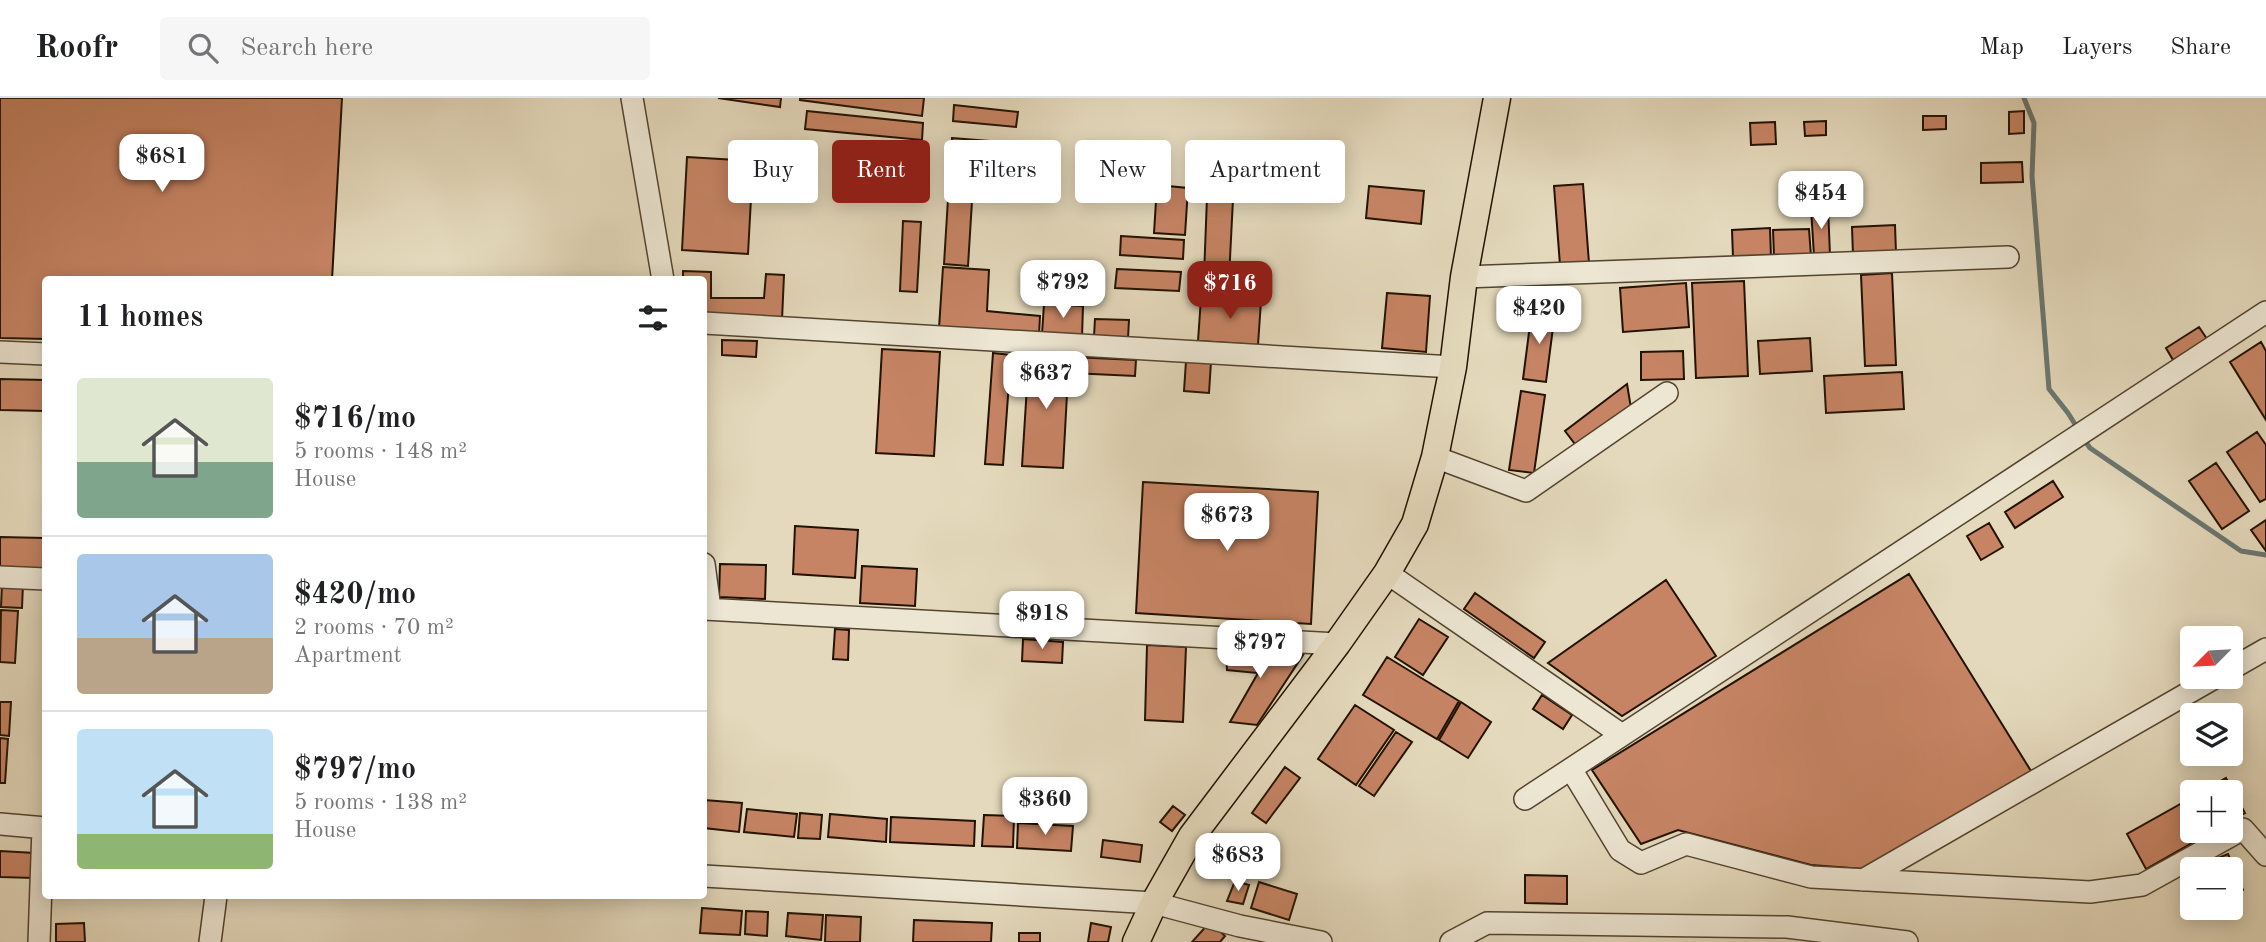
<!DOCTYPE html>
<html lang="en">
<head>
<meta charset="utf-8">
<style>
	:root { --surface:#fff; --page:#f6f6f6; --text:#202124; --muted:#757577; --line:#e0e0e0; --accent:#8f2418 }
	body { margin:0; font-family:"Old Standard TT",serif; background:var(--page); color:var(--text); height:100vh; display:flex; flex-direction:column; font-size:26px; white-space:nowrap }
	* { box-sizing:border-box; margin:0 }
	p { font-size:23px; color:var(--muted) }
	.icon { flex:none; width:38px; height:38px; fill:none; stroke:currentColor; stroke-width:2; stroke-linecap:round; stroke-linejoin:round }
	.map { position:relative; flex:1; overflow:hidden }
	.panel { position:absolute; left:42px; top:178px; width:665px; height:623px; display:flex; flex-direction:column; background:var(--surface); border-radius:7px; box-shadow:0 4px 18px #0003 }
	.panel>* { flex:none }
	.banner { position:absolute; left:728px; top:42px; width:665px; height:63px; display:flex; gap:14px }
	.needle { width:46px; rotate:246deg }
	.controls { position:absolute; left:2180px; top:528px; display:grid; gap:14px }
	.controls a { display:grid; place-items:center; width:63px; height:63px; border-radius:7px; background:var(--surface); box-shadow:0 4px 18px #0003; font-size:35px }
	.price { position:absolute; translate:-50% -60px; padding:0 16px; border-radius:14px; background:#fff; color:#222; font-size:23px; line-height:46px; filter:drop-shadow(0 2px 4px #0008) }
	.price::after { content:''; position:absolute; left:50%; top:42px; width:21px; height:16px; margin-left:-10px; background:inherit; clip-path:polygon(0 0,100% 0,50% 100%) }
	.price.current { background:var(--accent); color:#fff }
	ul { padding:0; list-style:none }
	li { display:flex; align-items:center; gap:21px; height:175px; padding:0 35px }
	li+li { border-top:2px solid var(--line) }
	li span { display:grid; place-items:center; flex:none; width:196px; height:140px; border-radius:7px; color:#555 }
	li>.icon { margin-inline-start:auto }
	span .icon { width:84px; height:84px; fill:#fffc; stroke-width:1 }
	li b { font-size:30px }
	h2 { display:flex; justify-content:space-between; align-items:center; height:84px; padding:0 35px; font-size:30px }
	.tag { padding:0 24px; border-radius:7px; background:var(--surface); box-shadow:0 4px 18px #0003; font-size:24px; line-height:63px }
	.tag.current { background:var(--accent); color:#fff }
	header { display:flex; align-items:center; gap:42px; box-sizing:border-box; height:98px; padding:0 35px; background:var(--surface); border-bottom:2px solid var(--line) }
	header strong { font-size:33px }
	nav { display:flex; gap:38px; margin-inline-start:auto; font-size:24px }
	.search { width:490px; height:63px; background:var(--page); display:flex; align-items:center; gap:18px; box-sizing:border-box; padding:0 24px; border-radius:7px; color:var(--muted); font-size:26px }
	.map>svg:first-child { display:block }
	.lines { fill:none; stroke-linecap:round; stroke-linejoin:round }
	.stream { stroke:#6a7670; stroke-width:5 }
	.building { fill:#c68464; stroke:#231200; stroke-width:2 }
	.minor-casing { stroke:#53442f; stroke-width:24 }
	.major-casing { stroke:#231200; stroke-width:29 }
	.minor { stroke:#ede6d3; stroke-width:21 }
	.major { stroke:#e4d9bc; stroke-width:26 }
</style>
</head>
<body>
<header>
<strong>Roofr</strong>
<div class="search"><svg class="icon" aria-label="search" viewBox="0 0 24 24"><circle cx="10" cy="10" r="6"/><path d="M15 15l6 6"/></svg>Search here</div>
<nav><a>Map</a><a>Layers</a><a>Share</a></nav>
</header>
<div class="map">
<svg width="2266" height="844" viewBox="0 0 2266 844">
	<rect width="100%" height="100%" fill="#e4d9bc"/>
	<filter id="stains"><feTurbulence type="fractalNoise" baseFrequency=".00286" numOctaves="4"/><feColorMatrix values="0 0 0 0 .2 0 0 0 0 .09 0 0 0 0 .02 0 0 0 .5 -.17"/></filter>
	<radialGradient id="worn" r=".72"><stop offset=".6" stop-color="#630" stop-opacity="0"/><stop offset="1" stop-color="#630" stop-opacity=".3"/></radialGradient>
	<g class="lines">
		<!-- stream -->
		<path class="stream" d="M2024 0 2034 25 2032 78 2049 291 2068 315 2078 331
			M2083 340 2090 350 2241 453 2266 457"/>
	</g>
	<!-- building -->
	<path class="building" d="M0 0H342L332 182H46V241L0 240Z
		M718 0H781L780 9Z
		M800 0H924L922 18 800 2Z
		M954 7 1018 14 1016 29 953 23Z
		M807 13 923 25 922 42 805 31Z
		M2024 13V35L2009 36V14Z
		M1923 18H1946V31L1923 32Z
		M1826 23V37L1805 38 1804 24Z
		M1775 24 1776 46 1751 47 1750 25Z
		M952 40 1014 45 1012 62 951 57Z
		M687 59 753 63 748 156 682 152Z
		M2022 64 2023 84 1981 85V65Z
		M904 69 924 71 923 86 903 85Z
		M950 74 969 75 967 101 948 100Z
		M1583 86 1589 165 1560 167 1554 88Z
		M1157 87 1188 90 1185 137 1154 135Z
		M1369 88 1424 93 1421 126 1366 120Z
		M1207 99 1233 101 1229 180 1204 178Z
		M948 101 972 103 968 168 944 166Z
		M1828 109 1830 157 1814 158 1811 110Z
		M903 123 921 124 917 194 900 193Z
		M1895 127 1896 155 1853 157 1852 129Z
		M1770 130 1771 159 1733 160 1732 132Z
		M1809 131 1811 158 1774 159 1773 132Z
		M1121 138 1184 142 1183 161 1120 157Z
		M943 169 989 172 987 213 1040 218 1039 237 939 230Z
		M1117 171 1181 174 1179 193 1115 190Z
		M683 173 711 174V200H764L766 176 784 177 782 222 704 219V182H683Z
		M1892 175 1896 267 1865 268 1861 177Z
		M1744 183 1748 278 1696 280 1692 185Z
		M1686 185 1689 229 1623 234 1620 190Z
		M1387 195 1430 198 1426 254 1382 250Z
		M1201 200 1261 203 1258 247 1198 243Z
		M1044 206 1083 208 1082 239 1042 236Z
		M1532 211 1555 214 1546 284 1523 281Z
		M1095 221 1129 222 1128 240 1094 238Z
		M2199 229 2207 241 2173 262 2166 250Z
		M1810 240 1812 273 1760 276 1758 243Z
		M722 242 757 243 756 259 722 257Z
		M2261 244 2266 253V322L2230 264Z
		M882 251 940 254 934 358 876 355Z
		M1683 253 1684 281 1641 282V254Z
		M993 255 1011 257 1003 367 985 366Z
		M1029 256 1069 259 1063 370 1022 368Z
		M1072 259 1136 262 1135 278 1071 275Z
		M1186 263 1211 264 1209 295 1184 293Z
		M1902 274 1904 311 1826 315 1824 278Z
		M0 281 46 282V313L0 312Z
		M1627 286 1631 310 1578 350 1565 333Z
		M1521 293 1545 297 1534 375 1509 372Z
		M2257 334 2266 347V401L2260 404 2227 354Z
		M2216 365 2249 413 2222 431 2189 383Z
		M2053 383 2063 399 2015 430 2005 414Z
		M1143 384 1318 394 1311 526 1136 515Z
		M2266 422V453L2251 432Z
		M1989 425 2003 449 1981 462 1967 438Z
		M795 428 858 432 855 480 793 476Z
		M0 439 45 440 44 473 0 472Z
		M720 466 766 467 765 501 719 499Z
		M862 468 917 471 915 508 860 505Z
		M1909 476 2031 673 1864 771 1811 767 1678 732 1641 746 1592 672Z
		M1666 482 1716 558 1622 618 1548 565Z
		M2 486H23L22 510 1 509Z
		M1475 495 1545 544 1534 560 1464 511Z
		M1 512 18 513 15 565 0 564Z
		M1419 521 1448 539 1423 577 1395 559Z
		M835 531 849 532 848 562 833 561Z
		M1023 541 1063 544 1062 565 1022 563Z
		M1147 547 1186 549 1183 624 1145 622Z
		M1226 551 1303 557 1257 627 1230 624 1258 575 1227 572Z
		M1387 559 1459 603 1437 641 1363 597Z
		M1542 597 1572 617 1563 631 1533 611Z
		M0 604H11L9 638 0 637Z
		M1461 604 1491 624 1468 660 1439 642Z
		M1355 607 1394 632 1356 687 1318 661Z
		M1396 634 1412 644 1374 698 1359 688Z
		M0 640 8 641 5 685H0Z
		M1285 669 1300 680 1266 725 1252 715Z
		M2226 680 2245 715 2231 723V695H2200Z
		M2193 699V733H2213L2146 771 2127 736Z
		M704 702 742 705 739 734 704 730Z
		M1173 708 1185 717 1172 733 1160 724Z
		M747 711 797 716 794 739 744 734Z
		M800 715 822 717 820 741 798 740Z
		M830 716 887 721 886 744 828 739Z
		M984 717 1014 718 1013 749 982 748Z
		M891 719 975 723 974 748 890 744Z
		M1018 725 1073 728 1071 753 1017 750Z
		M1103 742 1142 747 1140 764 1101 759Z
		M0 753 35 755 34 780 0 779Z
		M2228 756 2243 792 2231 796V772H2196L2195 769Z
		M1525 777 1567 778V806L1525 805Z
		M1235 783 1249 787 1243 806 1227 803Z
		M1259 784 1297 796 1289 822 1251 810Z
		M702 810 742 813 740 837 700 835Z
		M746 813 768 814 767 838 745 836Z
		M788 815 823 817 821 842 786 838Z
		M826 817 861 819 860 844H825Z
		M914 822 992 825 991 844H913Z
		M1210 824 1225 838 1220 844H1192Z
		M84 825 85 844H56V826Z
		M1091 825 1111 829 1108 844H1088Z
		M1019 835H1040V844H1019Z"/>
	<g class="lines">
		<!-- minor casing -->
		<g class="minor-casing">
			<path id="minor" d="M632 0 663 182
				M1464 179 2008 159
				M704 225 1453 269
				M0 254 46 256
				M1435 359 1526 393 1667 295
				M704 466 710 511
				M1387 475 1622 637
				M0 479 46 481
				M704 511 1337 546
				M2231 571 2266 551
				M1571 671 1620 752 1641 765 1686 746 1811 779 2090 794 2142 787 2243 731 2266 757
				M1525 701 2266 214
				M0 726 46 730
				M704 778 1154 805 1240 828 1321 844
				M1863 782 2216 579
				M39 844 43 730
				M210 844 216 798
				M1451 844 1487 825 1787 829 1907 844"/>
		</g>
		<!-- major casing -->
		<g class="major-casing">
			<path id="major" d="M1136 844 1154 805 1192 738 1337 546 1387 475 1415 426 1435 359 1453 269 1464 179 1497 0"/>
		</g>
		<!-- minor -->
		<use href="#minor" class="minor"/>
		<!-- major -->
		<use href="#major" class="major"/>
	</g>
	<rect width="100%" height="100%" filter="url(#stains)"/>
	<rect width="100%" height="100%" fill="url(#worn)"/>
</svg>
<div class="controls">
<a><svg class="needle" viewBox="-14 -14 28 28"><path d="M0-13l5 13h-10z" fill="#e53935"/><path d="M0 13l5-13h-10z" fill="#757577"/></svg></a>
<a><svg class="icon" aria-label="layers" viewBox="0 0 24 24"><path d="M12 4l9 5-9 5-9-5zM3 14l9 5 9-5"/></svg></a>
<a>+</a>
<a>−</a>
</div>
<b class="price" style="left:162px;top:96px">$681</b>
<b class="price" style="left:1821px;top:133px">$454</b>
<b class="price" style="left:1063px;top:222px">$792</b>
<b class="price current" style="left:1230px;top:223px">$716</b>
<b class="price" style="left:1539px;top:248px">$420</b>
<b class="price" style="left:1046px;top:313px">$637</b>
<b class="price" style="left:1227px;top:455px">$673</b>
<b class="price" style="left:1042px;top:553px">$918</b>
<b class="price" style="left:1260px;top:582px">$797</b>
<b class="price" style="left:1045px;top:739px">$360</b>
<b class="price" style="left:1238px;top:795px">$683</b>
<div class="banner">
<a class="tag">Buy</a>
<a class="tag current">Rent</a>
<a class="tag">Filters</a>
<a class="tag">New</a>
<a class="tag">Apartment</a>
</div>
<section class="panel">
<h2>11 homes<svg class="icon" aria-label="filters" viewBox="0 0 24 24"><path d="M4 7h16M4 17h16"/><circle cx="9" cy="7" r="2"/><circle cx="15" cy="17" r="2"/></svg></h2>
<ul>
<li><span style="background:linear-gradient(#dfe7d0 60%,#7fa58c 0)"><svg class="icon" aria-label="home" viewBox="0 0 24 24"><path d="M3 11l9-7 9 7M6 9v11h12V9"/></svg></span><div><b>$716/mo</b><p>5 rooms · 148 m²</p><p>House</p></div></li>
<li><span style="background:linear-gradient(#a9c7e8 60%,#b9a48a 0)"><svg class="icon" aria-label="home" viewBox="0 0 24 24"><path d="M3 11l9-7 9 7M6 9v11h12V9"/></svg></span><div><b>$420/mo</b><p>2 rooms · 70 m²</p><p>Apartment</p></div></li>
<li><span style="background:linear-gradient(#bfe0f5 75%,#8fb573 0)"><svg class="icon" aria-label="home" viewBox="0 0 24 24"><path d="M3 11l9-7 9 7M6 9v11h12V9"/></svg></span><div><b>$797/mo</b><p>5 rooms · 138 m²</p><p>House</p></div></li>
</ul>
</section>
</div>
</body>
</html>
